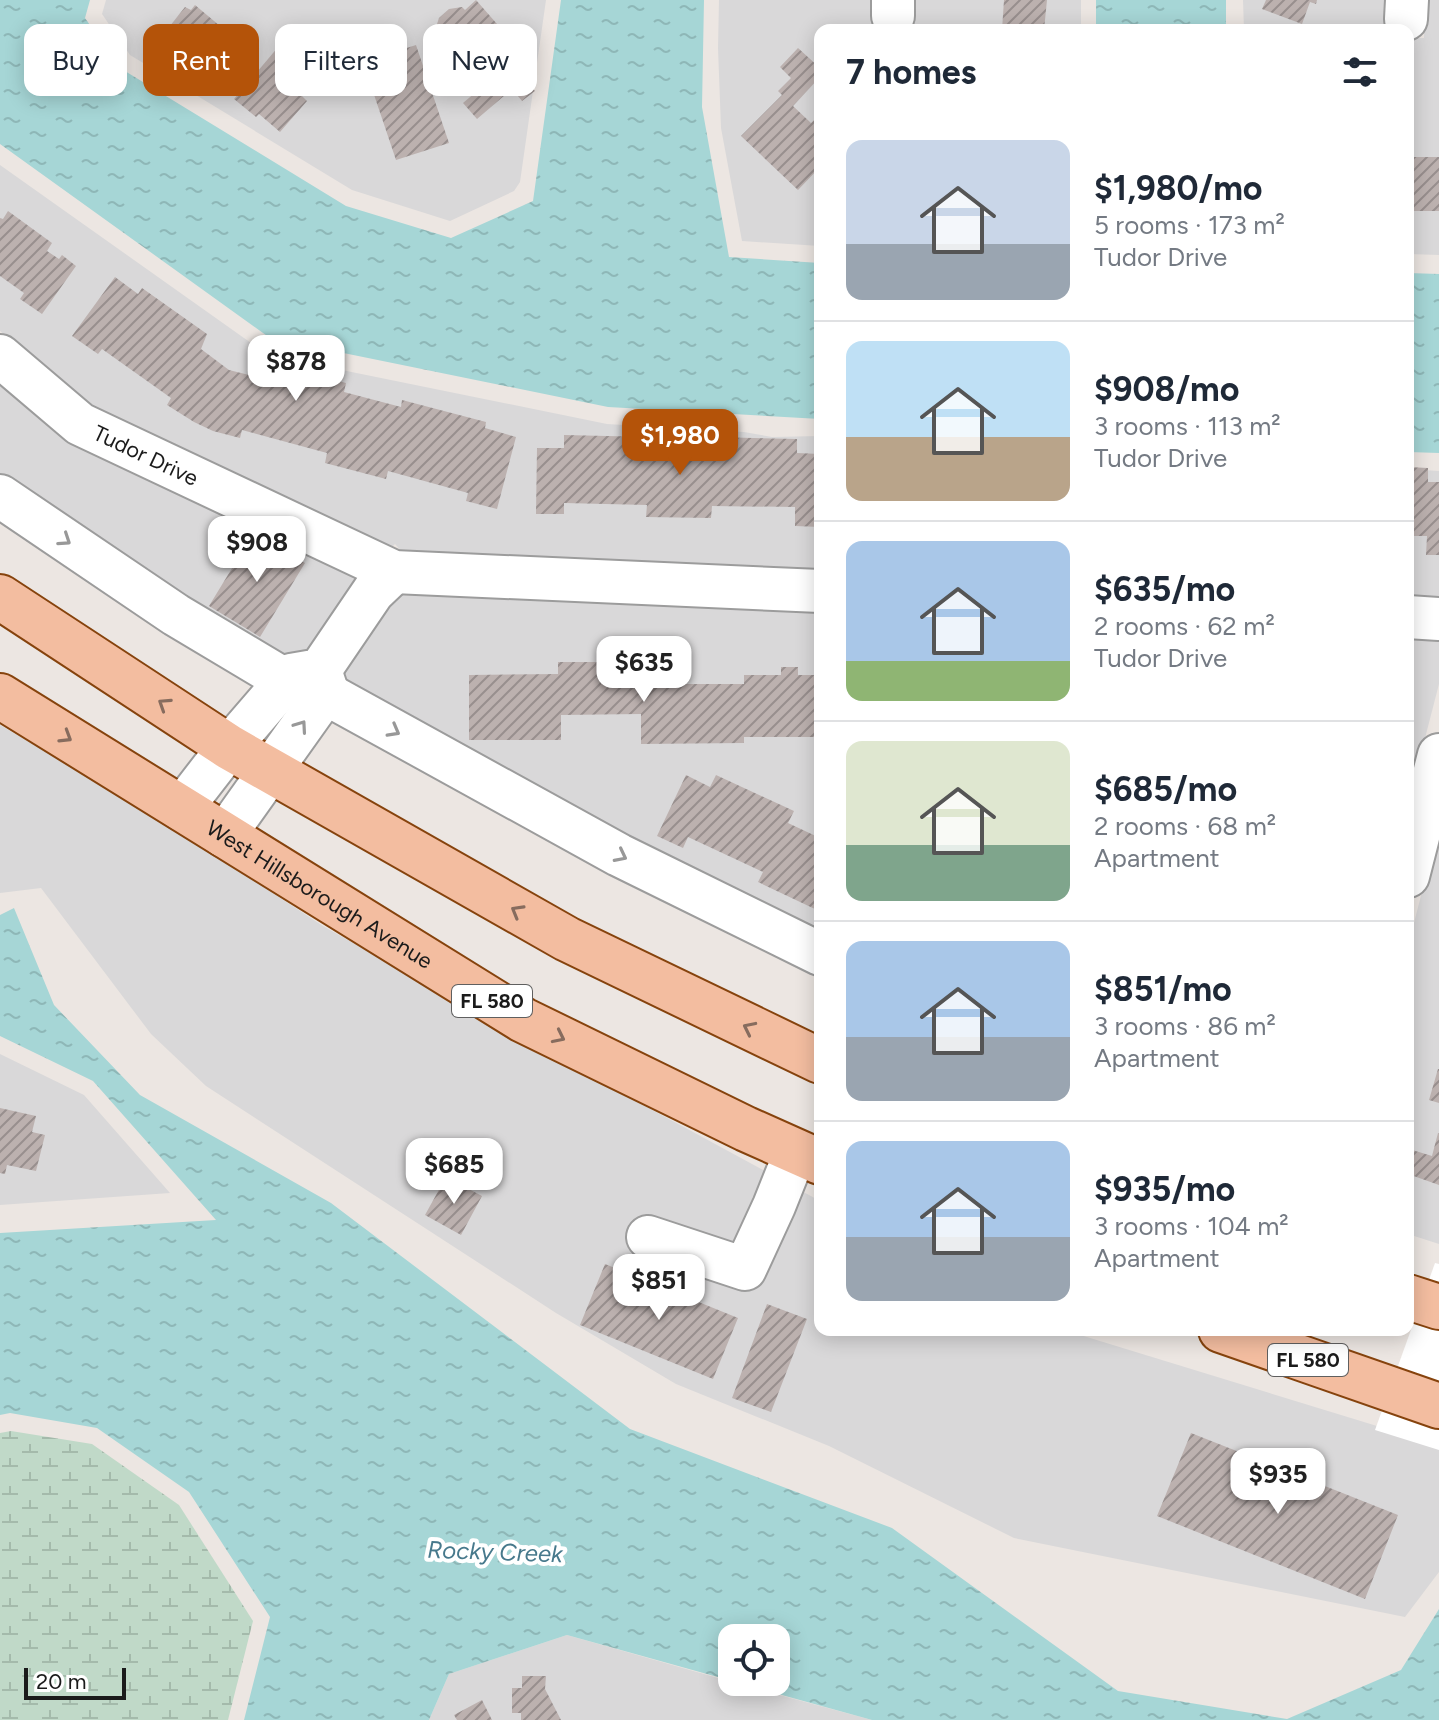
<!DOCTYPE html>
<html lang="en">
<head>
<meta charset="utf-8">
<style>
	:root { --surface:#fff; --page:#f2f2f3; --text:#1f2937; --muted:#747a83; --line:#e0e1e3; --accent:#b45309 }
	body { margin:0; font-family:Figtree,sans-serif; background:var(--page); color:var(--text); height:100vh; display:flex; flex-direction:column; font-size:30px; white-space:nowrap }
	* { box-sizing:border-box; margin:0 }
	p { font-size:26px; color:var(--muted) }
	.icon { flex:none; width:44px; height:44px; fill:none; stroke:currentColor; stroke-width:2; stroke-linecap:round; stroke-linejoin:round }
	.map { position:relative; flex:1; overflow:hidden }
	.side { position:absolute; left:814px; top:24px; width:600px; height:1312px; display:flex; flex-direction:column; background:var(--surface); border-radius:16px; box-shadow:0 4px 20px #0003 }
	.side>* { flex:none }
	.hud { position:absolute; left:24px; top:24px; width:670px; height:72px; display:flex; gap:16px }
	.fabs { position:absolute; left:718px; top:1624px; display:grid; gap:16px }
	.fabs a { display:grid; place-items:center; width:72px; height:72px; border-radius:16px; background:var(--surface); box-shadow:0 4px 20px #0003; font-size:40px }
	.scale { position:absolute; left:24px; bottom:20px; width:102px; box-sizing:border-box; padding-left:8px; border:4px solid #1b1b1b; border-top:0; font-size:22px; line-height:28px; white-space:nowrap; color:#1b1b1b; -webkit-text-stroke:6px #fff; paint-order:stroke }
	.price { position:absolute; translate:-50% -68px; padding:0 18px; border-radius:16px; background:#fff; color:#222; font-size:26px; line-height:52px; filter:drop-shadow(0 2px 4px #0008) }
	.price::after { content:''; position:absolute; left:50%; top:48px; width:24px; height:18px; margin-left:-12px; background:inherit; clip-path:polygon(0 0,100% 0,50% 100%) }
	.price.active { background:var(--accent); color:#fff }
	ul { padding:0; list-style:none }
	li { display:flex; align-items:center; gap:24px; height:200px; padding:0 32px }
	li+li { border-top:2px solid var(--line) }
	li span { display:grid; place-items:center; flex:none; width:224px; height:160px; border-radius:16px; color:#555 }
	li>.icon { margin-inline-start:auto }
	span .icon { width:96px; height:96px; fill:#fffc; stroke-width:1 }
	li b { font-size:34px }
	h2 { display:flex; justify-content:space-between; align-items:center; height:96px; padding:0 32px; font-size:34px }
	.pill { padding:0 28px; border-radius:16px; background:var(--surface); box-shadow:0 4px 20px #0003; font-size:28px; line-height:72px }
	.pill.active { background:var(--accent); color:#fff }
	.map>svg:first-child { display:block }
	.residential { fill:#d9d8d9 }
	.wetland { fill:url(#wetland-marsh) }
	.water { fill:url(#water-ripples) }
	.pier { fill:#fff }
	.building { fill:url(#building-hatch) }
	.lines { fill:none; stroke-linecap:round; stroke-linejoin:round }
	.minor-casing { stroke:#9c9c9c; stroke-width:46 }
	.major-casing { stroke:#86430d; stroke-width:48 }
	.minor { stroke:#fff; stroke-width:42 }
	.major { stroke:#f3bda0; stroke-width:44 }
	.oneway { stroke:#989898 }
	.oneway2 { stroke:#876c5e }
	.labels { text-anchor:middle; stroke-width:8; stroke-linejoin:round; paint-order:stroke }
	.shield { fill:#fff; stroke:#5f5f5f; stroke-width:2 }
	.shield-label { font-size:20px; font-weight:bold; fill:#1b1b1b }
	.street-label { font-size:22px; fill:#1b1b1b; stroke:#fff }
	.water-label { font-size:24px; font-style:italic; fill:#47798c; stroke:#fff }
</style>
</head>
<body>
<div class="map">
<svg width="1439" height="1720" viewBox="0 0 1439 1720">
	<defs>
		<pattern id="wetland-marsh" width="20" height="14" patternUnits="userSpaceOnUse" patternTransform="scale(2)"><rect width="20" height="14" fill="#c0d9c8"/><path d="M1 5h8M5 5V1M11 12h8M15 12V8" fill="none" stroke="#a4baab"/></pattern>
		<pattern id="water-ripples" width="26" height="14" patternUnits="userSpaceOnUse" patternTransform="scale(2)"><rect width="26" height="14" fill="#a6d6d6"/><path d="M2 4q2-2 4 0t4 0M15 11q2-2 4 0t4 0" fill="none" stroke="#8eb7b7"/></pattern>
		<pattern id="building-hatch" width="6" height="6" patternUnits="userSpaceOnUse" patternTransform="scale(2)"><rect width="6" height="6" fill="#bcb1af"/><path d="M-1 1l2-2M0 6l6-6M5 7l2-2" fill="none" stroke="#988f8e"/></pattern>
	</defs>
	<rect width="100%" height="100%" fill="#ece6e2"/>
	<!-- residential -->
	<path class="residential" d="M106 0H546L520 182 514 191 450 221 352 190 130 55 102 14Z
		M719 0H876V30H820V246L742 241 721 128 718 48Z
		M911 0H1081V30H911Z
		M1243 0H1390L1389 30H1244Z
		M1425 0H1439V255L1408 254V38H1424Z
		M0 165 268 355 607 424 744 432 772 437 820 436V571L402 552 395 544 391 548 89 406 0 331Z
		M0 380 361 578 310 651 284 657 185 598 0 473Z
		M1408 469 1439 471V599L1408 597Z
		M400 592 820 611V975L337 708 340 674 387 606Z
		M1408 638 1439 639V684L1408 804Z
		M0 725 154 815 174 829 182 837 184 835 323 926 549 1054 820 1201V1330H1064L1439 1445V1572L1405 1617 1014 1538 829 1446 676 1384 556 1313 206 1086 151 1034 41 888 0 893Z
		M1439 826V1244L1408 1234V946Z
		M0 1054 84 1095 170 1193 0 1205Z
		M567 1635 732 1682 872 1720H429L449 1674Z"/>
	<!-- wetland -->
	<path class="wetland" d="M11 1431 92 1444 179 1505 253 1621 228 1720H0V1433Z"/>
	<!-- water -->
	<path class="water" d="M0 0H90L85 18 120 68 346 206 451 238 533 201 561 0H704L702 107 729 257 820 263V419L608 407 270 338 0 144Z
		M1096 0H1226V30H1096Z
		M1408 273 1439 274V453L1408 452Z
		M14 908 54 1005 140 1095 331 1203 630 1429 892 1528 1118 1691 1287 1719 1401 1670 1439 1609V1720H872L735 1682H776V1638H732V1681L567 1635 449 1674 429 1720H244L270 1617 189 1492 97 1428 10 1413 0 1415V1233L216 1220 93 1081 0 1036V915Z"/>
	<!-- pier -->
	<path class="pier" d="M1435 1263 1439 1264V1450L1375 1430Z"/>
	<!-- building -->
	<path class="building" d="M476 0 497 24 485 34 510 62 522 52 536 69 524 79 535 91 522 101 512 89 477 119 463 103 483 86 435 30 439 18 449 9 462 7 465 10Z
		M1004 0H1047L1044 30H1002Z
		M1266 0H1317L1316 4 1310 2 1302 24 1262 9Z
		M195 5 220 26 216 30 250 57 226 86 162 36 185 7 191 10Z
		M296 26 331 56 300 94 307 101 280 132 259 114 256 117 234 99Z
		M416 45 449 143 396 160 363 62Z
		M798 48 820 68V77L793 106 811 123 820 114V167L798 190 741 136 782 95 778 91 791 78 780 67Z
		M1408 157H1439V211H1408Z
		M8 211 52 243 47 251 59 259 62 255 76 266 42 314 20 299 24 293 0 276V218L3 219Z
		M115 277 138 294 142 288 207 334 201 349 229 370 257 377 261 361 346 383 344 392 401 407 402 400 486 422 485 428 516 437 497 509 466 501 468 493 388 471 386 479 325 463 327 453 242 430 240 438 213 431 194 422 167 405 171 398 102 349 98 354 72 336Z
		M564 435 650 437V450L713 452V437L797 439V453L820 454V527L795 526V507L712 506 711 518 646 517 647 505 564 503V514H536L537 448H564Z
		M1408 467 1428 468V482H1439V555H1426L1427 536H1408Z
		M254 532 305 563 260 637 209 606Z
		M558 662H653L654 684H744V675H781V667H798V675H820V737H744V743L641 744V714L561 715V740H469V675L558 674Z
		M686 775 710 787 716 775 794 811 788 823 820 838V904L817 910 758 882 763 872 688 837 683 848 657 836Z
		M1438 1069H1439V1103L1429 1100Z
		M0 1108 36 1116 32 1132 45 1135 36 1171 7 1165 5 1174 0 1173Z
		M1438 1133H1439V1185L1408 1174 1409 1149 1432 1156Z
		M446 1177 482 1196 461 1235 425 1215Z
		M605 1264 738 1318 713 1379 580 1325Z
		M767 1304 807 1319 771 1412 732 1398Z
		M1191 1433 1398 1515 1365 1599 1157 1516Z
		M522 1676H546L545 1689 561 1720H521V1713H512V1688H522Z
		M482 1700 492 1720H457L454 1715Z"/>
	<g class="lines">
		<!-- minor casing -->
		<g class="minor-casing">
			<g id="minor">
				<path d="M893 16V0"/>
				<path d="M1406 19 1407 0"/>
				<path id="s1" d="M0 356 80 424 394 572 820 591"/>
				<path d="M0 496 176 615 285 680"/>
				<path d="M1408 617 1439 619"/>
				<path d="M325 693 619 855 820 954"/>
				<path d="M181 809 229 747 291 675 320 670 373 592 394 572"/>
				<path d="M224 836 327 691 320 670"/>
				<path d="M1408 876 1439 755"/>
				<path d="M648 1237 745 1269 774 1206 796 1151"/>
			</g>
		</g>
		<!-- major casing -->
		<g class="major-casing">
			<g id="major">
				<path d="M0 597 229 747 567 939 820 1061"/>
				<path id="s2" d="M0 696 523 1020 746 1129 820 1162"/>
				<path d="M1408 1297 1439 1307"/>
				<path d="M1221 1330 1439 1406"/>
			</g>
		</g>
		<!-- minor -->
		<use href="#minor" class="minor"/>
		<!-- major -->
		<use href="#major" class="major"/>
	</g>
	<!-- one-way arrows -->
	<defs><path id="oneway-chevron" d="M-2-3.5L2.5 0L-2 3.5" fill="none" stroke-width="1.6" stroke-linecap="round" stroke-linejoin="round" transform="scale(2)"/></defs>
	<g class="oneway">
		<use href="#oneway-chevron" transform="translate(65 540) rotate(34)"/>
		<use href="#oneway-chevron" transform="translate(301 726) rotate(-55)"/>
		<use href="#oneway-chevron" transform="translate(394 731) rotate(29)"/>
		<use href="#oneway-chevron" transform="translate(621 856) rotate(27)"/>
	</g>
	<g class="oneway2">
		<use href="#oneway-chevron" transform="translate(164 704) rotate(-147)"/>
		<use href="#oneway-chevron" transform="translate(66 737) rotate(32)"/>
		<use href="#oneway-chevron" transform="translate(517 911) rotate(-150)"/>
		<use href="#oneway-chevron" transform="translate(749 1028) rotate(-154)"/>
		<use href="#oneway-chevron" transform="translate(559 1037) rotate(26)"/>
	</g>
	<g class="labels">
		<!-- shield labels -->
		<g class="shield">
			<rect x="452" y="985" width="80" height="32" rx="6"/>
			<rect x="1268" y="1344" width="80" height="32" rx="6"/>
		</g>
		<g class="shield-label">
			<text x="492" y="1008">FL 580</text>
			<text x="1308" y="1367">FL 580</text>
		</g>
		<!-- street labels -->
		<g class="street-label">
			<text dy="8" stroke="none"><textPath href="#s1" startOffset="178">Tudor Drive</textPath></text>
			<text dy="8" stroke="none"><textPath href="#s2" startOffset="376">West Hillsborough Avenue</textPath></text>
		</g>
		<!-- water labels -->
		<g class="water-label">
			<text transform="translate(495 1552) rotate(2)" y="8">Rocky Creek</text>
		</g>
	</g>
</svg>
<div class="fabs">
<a><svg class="icon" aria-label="locate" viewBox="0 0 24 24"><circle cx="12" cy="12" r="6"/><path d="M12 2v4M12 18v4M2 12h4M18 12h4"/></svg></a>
</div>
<div class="scale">20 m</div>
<b class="price" style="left:296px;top:403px">$878</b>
<b class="price active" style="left:680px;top:477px">$1,980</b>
<b class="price" style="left:257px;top:584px">$908</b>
<b class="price" style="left:644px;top:704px">$635</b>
<b class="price" style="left:454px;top:1206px">$685</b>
<b class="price" style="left:659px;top:1322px">$851</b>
<b class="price" style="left:1278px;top:1516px">$935</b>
<div class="hud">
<a class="pill">Buy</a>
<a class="pill active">Rent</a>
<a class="pill">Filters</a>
<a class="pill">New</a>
</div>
<section class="side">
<h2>7 homes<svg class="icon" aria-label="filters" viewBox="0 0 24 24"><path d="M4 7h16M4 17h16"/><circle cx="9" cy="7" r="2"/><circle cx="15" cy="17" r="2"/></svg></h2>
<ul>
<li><span style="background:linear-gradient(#c9d6e8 65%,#9aa5b1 0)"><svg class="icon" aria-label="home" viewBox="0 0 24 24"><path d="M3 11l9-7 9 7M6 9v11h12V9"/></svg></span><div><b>$1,980/mo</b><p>5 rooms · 173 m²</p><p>Tudor Drive</p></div></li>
<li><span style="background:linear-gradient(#bfe0f5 60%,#b9a48a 0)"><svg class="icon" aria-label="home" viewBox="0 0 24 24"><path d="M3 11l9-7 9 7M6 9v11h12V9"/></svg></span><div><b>$908/mo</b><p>3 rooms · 113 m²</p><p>Tudor Drive</p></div></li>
<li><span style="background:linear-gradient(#a9c7e8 75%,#8fb573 0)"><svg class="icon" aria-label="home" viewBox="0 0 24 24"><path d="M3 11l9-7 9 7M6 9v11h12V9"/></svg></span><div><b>$635/mo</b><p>2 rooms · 62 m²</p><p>Tudor Drive</p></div></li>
<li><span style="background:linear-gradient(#dfe7d0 65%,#7fa58c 0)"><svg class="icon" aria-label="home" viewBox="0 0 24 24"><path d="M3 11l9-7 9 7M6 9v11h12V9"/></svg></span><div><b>$685/mo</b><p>2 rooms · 68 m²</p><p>Apartment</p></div></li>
<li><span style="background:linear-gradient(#a9c7e8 60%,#9aa5b1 0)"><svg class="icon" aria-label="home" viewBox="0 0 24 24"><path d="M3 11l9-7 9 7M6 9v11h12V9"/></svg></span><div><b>$851/mo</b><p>3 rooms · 86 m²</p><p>Apartment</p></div></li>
<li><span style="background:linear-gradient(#a9c7e8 60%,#9aa5b1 0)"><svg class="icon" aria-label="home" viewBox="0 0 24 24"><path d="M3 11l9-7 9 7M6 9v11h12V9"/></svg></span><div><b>$935/mo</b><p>3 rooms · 104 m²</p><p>Apartment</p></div></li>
</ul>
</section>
</div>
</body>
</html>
